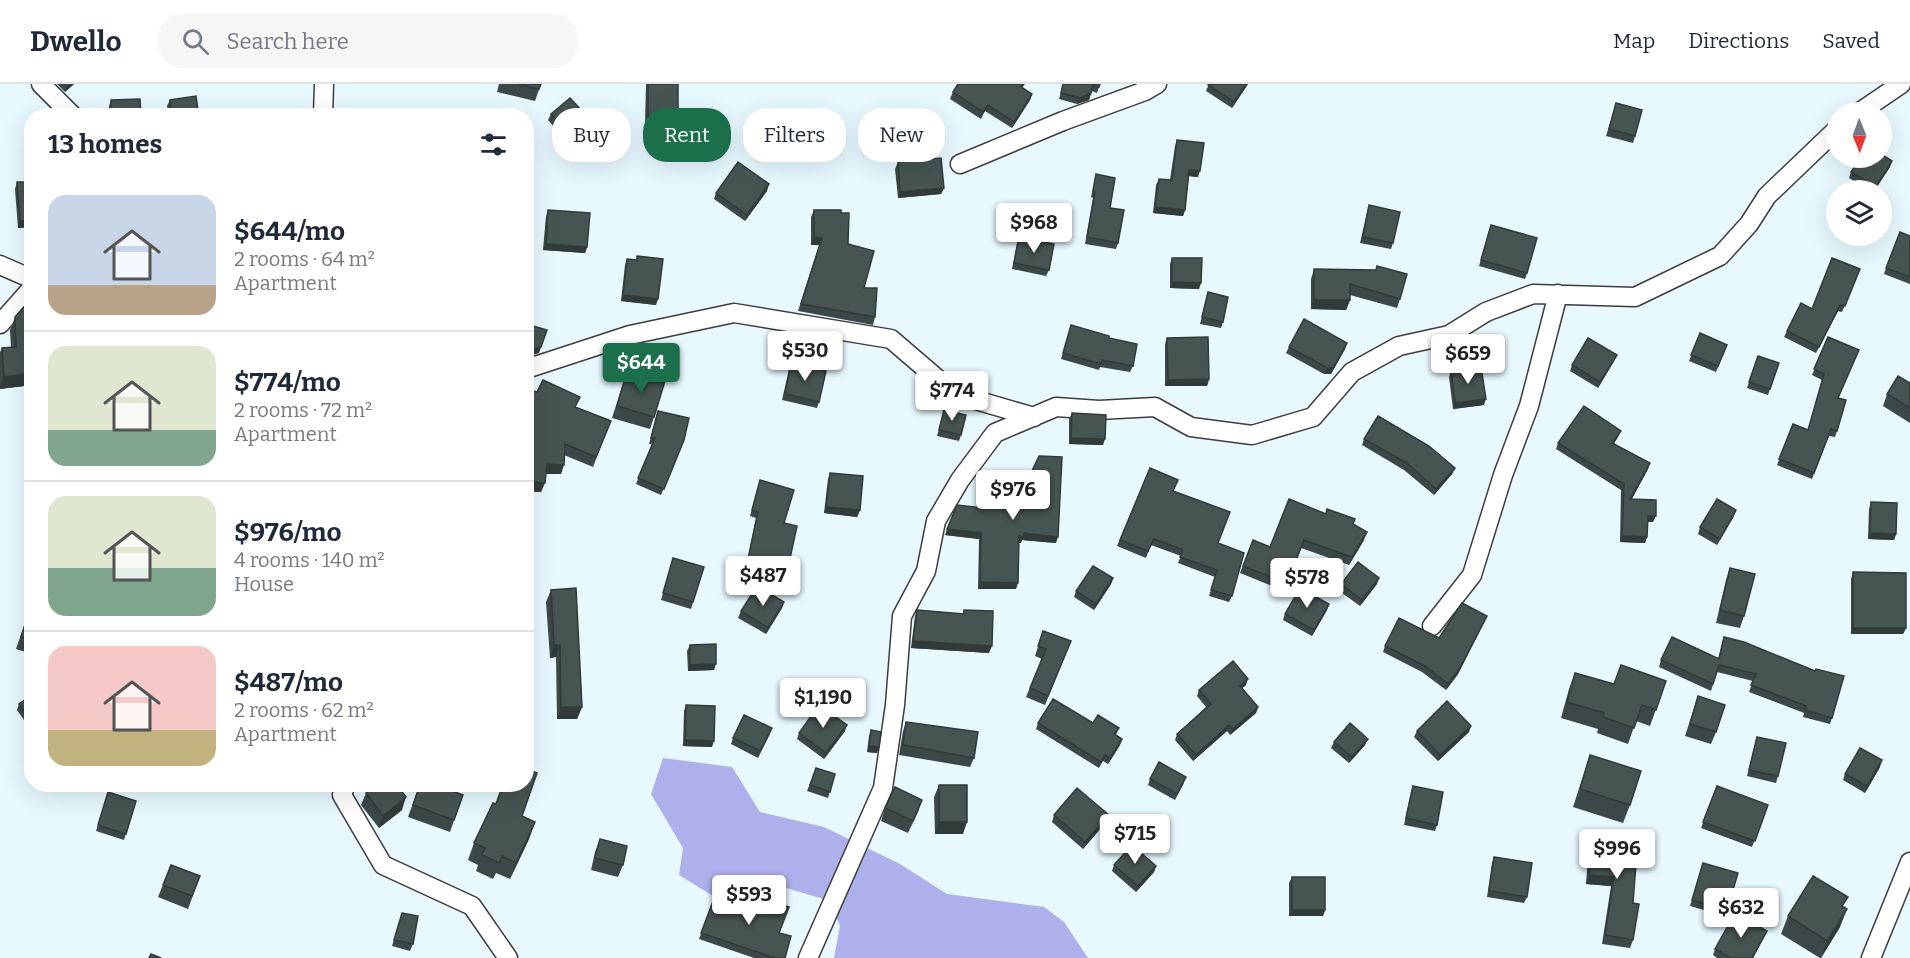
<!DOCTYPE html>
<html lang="en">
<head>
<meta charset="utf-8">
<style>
	:root { --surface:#fff; --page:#f6f6f7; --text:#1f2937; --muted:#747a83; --line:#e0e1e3; --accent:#1b6f4b }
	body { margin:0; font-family:Bitter,serif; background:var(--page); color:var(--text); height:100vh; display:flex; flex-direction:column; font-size:22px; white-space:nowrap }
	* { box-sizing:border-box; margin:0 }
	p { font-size:20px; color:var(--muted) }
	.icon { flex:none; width:33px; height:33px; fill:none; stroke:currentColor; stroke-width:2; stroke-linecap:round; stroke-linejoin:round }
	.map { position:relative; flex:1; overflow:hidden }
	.panel { position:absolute; left:24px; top:24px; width:510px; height:684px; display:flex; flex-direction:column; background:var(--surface); border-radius:24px; box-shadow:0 6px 24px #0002 }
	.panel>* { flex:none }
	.hud { position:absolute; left:552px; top:24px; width:570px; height:54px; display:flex; gap:12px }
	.needle { width:39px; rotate:179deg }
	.buttons { position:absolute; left:1826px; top:18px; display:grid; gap:12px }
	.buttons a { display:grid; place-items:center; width:66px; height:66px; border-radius:50%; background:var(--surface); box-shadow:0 6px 24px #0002; font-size:30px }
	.price { position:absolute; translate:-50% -51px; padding:0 14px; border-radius:6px; background:#fff; color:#222; font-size:20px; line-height:39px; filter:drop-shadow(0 2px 3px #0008) }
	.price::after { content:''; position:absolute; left:50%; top:36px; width:18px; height:14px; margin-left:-9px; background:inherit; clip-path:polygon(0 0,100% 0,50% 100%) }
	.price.current { background:var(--accent); color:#fff }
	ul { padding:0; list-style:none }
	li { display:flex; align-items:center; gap:18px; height:150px; padding:0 24px }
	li+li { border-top:2px solid var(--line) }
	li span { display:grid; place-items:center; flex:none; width:168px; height:120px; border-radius:18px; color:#555 }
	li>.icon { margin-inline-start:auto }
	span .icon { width:72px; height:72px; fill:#fffc; stroke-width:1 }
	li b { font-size:26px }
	h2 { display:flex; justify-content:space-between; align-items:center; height:72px; padding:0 24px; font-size:26px }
	.pill { padding:0 21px; border-radius:24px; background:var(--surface); box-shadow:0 6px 24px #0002; font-size:21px; line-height:54px }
	.pill.current { background:var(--accent); color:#fff }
	header { display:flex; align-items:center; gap:36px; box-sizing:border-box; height:84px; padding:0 30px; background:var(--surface); border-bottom:2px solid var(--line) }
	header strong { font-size:28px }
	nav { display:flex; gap:33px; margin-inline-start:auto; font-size:21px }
	.search { width:420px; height:54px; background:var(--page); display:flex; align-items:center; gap:15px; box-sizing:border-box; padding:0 21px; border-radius:24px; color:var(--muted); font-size:22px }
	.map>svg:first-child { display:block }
	.green { fill:#aeb0ec }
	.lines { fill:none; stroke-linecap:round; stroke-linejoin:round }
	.street-casing { stroke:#3d3d3d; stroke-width:21 }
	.street { stroke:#fff; stroke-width:18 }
	.wall { fill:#3c4847 }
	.shaded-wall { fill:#313b39 }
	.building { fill:#465452; stroke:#313b39; stroke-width:1.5 }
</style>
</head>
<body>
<header>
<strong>Dwello</strong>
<div class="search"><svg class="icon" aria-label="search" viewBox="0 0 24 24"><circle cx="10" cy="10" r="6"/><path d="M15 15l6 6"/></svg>Search here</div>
<nav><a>Map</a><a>Directions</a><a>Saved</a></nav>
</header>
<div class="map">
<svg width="1910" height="874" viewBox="0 0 1910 874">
	<rect width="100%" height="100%" fill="#e7f8ff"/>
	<!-- green -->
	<path class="green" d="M663 674 732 683 760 728 824 743 900 780 947 810 1044 823 1064 838 1088 874H834L840 842 830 817 770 799 713 812 679 791 683 764 651 710Z"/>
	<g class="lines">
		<!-- street casing -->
		<g class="street-casing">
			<path id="street" d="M41 0 73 32
				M1860 28 1901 0
				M323 32 324 0
				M960 80 1063 37 1145 7 1157 0
				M0 181 32 195
				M0 240 32 204
				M526 285 630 251 734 229 891 255 955 310 1034 333
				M1432 542 1472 491 1503 391 1529 322 1558 210
				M346 700 342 711 383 781 472 822 508 874
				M808 874 883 704 895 621 902 532 926 487 936 437 960 396 995 349 1056 323 1099 326 1155 323 1191 343 1252 351 1313 333 1352 288 1399 262 1449 251 1486 228 1533 210 1635 213 1720 172 1749 140 1767 112 1836 46
				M1871 874 1910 778"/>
		</g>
		<!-- street -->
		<use href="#street" class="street"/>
	</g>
	<!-- wall -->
	<path class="wall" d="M57 0H74L65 8Z
		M499 0H541L535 17 497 8Z
		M646 0H678L676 40H645Z
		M1025 0 1022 4 1032 10 1030 16 1012 44 985 27 981 35 950 15 953 8Z
		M1063 0H1100L1097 9 1092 7 1089 16 1077 20 1059 15Z
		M1209 0H1248L1232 24 1206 7Z
		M111 16 141 32H109V22Z
		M170 16 204 32H169L167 22Z
		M1616 19 1635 52 1633 59 1606 52Z
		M551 30 592 38 589 45 570 61 548 36Z
		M1177 56 1198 93 1189 92 1185 126 1183 132 1153 129 1156 101 1159 95 1170 96 1175 62Z
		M898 78 944 104 941 110 898 114 895 85Z
		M1890 83 1875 106H1869L1849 94 1851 88Z
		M1096 90 1118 159 1116 165 1085 160 1093 114 1091 113Z
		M17 98H32V143L18 144 15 105Z
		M767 107 745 137 714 115 716 109Z
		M1369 121 1393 159 1391 165 1360 159 1367 128Z
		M548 126 587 163 585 169 543 166 546 132Z
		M814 126 848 160 875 233 873 241 798 227 819 161H811V133Z
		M1491 141 1527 189 1525 195 1479 182Z
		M1910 152V200L1884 190 1886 184Z
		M1019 153 1049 186 1046 192 1012 185 1017 159Z
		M637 172 656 221 621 217 625 181 627 175 636 176Z
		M1172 174 1199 205 1170 204V180Z
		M1314 185 1400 215 1397 224 1350 211V216L1346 226 1311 225V195Z
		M1860 185 1842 228 1838 227 1816 269 1784 253 1787 247Z
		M1208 208 1223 238 1221 244 1200 240Z
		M15 233 32 301 0 305V268L2 264 11 263 10 246Z
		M1071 241 1109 254 1133 282 1130 288 1100 283 1099 286 1061 275Z
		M1700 249 1727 261 1716 288 1689 277Z
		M1828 253 1839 314 1837 347 1835 353 1829 352 1812 395 1777 381 1793 340 1808 346 1822 296 1812 291Z
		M1167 254 1209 295 1207 302H1165V260Z
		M1347 259 1345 265 1331 290H1324L1286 269 1289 263Z
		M1758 272 1779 279 1768 311 1747 304Z
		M1614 277 1598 304 1570 287 1572 281Z
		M791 279 819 318 817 324 782 316 789 285Z
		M627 287 654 333 650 345 612 334Z
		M1451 287 1484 321 1453 325 1449 293Z
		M1910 299V339L1883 322 1887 310Z
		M576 323 607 347 593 383 564 371 561 390H546L541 408 526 407Z
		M944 326 961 351 959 357 937 352Z
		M658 327 684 356 661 411 636 400 652 360H649Z
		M1072 329 1103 361 1069 360V335Z
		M1618 353 1614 359 1648 385 1632 415 1653 438H1648L1647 453 1645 459 1620 458 1621 406 1556 365 1558 359Z
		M1364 355 1455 384 1452 390 1434 411 1404 386 1362 361Z
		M1150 384 1174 407 1218 459 1232 512 1229 518 1209 512 1215 493 1178 479 1181 472 1151 461 1146 474 1117 462Z
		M1032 387 1056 459 1022 456 1021 459H1019L1016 505H978L979 455 945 451 983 424 984 413 986 407 1029 412 1030 393Z
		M830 389 860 426 857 433 824 429 828 395Z
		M760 396 787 488 785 494 745 487 756 434 750 432Z
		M1871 418 1896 450 1894 456 1868 455 1869 425Z
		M1734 432 1717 461 1698 450 1700 443Z
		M1353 440 1364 456 1349 481 1301 464 1284 507 1240 489 1253 456 1270 463Z
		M671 481 693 518 691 525 661 516Z
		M1730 484 1744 532 1740 544 1716 539 1726 496Z
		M1853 488 1906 544 1903 550H1851V495Z
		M1113 494 1111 500 1094 526 1074 513 1076 507Z
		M1341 500H1377L1360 522 1338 506Z
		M551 506 582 623 577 635H557L556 573 550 574 546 518Z
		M784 518 782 524 766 550 738 534 741 527Z
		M32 519V570L16 565Z
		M1329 520 1327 526 1312 552 1283 536 1285 530Z
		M917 526 963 530 964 526 989 569 911 564 915 532Z
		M1487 532 1458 590 1446 606 1422 588 1383 568 1385 562 1439 554Z
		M1043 547 1071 557 1045 621 1026 613 1042 575 1035 572Z
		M1724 553 1832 634 1830 640 1803 633 1804 629 1749 608 1753 597 1717 588 1711 607 1659 583 1661 576 1718 575Z
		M690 561 714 586 688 587 687 567Z
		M1575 589 1614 600 1666 597 1650 642 1636 637 1628 660 1597 649 1598 645 1561 634 1569 605Z
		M1246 601 1242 604 1258 623 1256 629 1230 651 1227 647 1193 677 1175 656 1177 650 1206 623 1197 612 1199 606Z
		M32 611 31 646 17 626 19 620Z
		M1698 612 1716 648 1711 660 1685 652Z
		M686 621 712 663 683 662 684 627Z
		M906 638 974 674 970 683 899 671 903 647Z
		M1038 639H1093L1119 644 1116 651 1122 655 1120 661 1108 680 1103 677 1099 684 1036 645Z
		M871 646 879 663 877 669 867 668 869 652Z
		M845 647 824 675 797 655 799 649Z
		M1417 647 1469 648 1438 677 1414 653Z
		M770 650 758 674 731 660 733 654Z
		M1757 653 1778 692 1776 699 1747 692Z
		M1334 658 1365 661 1349 679 1331 664Z
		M1590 671 1630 721 1623 739 1573 723Z
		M1880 683 1865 709 1843 696 1845 690Z
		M816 684 835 690 828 714 807 707Z
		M1150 695 1184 699 1175 716 1148 701Z
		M420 700 463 711 450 748 408 733Z
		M939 701 963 750H935L934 713Z
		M1413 702 1437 741 1435 747 1404 741 1411 708Z
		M1717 702 1768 721 1752 763 1701 744Z
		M108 708 136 717 124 756 96 747Z
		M366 709 402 726 379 744 361 721Z
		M922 716 908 749 881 737 885 724Z
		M1054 731H1109L1107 737 1083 765 1052 738Z
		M522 732 535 738 529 755 510 795 496 789 493 795 476 787 478 781 468 776 474 759Z
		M1592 750 1633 819V856L1630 864 1602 860 1611 802 1586 800 1589 759Z
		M600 755 623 781 618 793 591 786 595 768Z
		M1494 773 1527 813 1524 819 1487 813 1492 779Z
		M171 781 200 792 188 825 158 813Z
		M1114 781 1156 782 1154 788 1136 808 1112 787Z
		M1701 785 1727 826 1725 832 1690 822Z
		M1292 793 1325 826 1323 832H1289V799Z
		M715 812 779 849 785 874H754L699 855Z
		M1788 832 1840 843 1821 874H1820L1781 850Z
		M400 835 413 860 410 867 392 862Z
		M1764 853 1753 874H1717L1713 871 1715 865Z"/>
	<!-- shaded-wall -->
	<path class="shaded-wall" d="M69 0H74L65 8 67 2Z
		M1246 0H1248L1232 24 1234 18Z
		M1091 9 1089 16 1077 20 1080 14Z
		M1032 10 1030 16 1012 44 1014 38Z
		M648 34H678L676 40H645Z
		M592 38 589 45 570 61 572 55Z
		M1892 77 1890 83 1874 106 1876 103Z
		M1189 86 1200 87 1198 93 1187 92Z
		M769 100 767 107 745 137 747 131Z
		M944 104 941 110 898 114 900 108Z
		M1155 123 1185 126 1183 132 1153 129Z
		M20 137H32V143L18 144Z
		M814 153 822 154 819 161H811Z
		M546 160 587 163 585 169 543 166Z
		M1172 198 1201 199 1199 205 1170 204Z
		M623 211 658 215 656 221 621 217Z
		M1314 216H1350L1346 226 1311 225Z
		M1840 221 1838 227 1816 269Z
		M1347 259 1345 265 1331 290H1324L1327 284Z
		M541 263 539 269 526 273 527 268Z
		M1617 271 1614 277 1598 304 1600 298Z
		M32 289V301L0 305V302L4 293Z
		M1209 295 1207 302H1165L1168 296Z
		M1486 315 1484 321 1453 325 1455 319Z
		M1621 347 1618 353 1610 365 1612 359Z
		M1071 354 1105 355 1103 361 1069 360Z
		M1650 379 1648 385 1628 421 1630 415Z
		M547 380 564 381 561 390H543Z
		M1455 384 1452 390 1434 411 1436 405Z
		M526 397 545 399 541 408 526 407Z
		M826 423 860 426 857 433 824 429Z
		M1736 426 1734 432 1717 461 1720 455Z
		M1648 432H1656L1653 438H1646Z
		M947 445 981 449 979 455 945 451Z
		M1367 448 1364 456 1349 481 1352 473Z
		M1024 449 1058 453 1056 459 1022 456 1021 459H1016L1019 452Z
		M1870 449 1896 450 1894 456 1868 455Z
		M1622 452 1647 453 1645 459 1620 458Z
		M1113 494 1111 500 1094 526 1096 520Z
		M1379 494 1377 500 1360 522 1362 516Z
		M980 498 1018 499 1016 505H978Z
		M784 518 782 524 766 550 768 544Z
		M1329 520 1327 526 1312 552 1314 546Z
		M1487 532 1458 590 1446 606 1448 600Z
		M1853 544H1906L1903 550H1851Z
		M913 557 992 562 989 569 911 564Z
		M554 561H560L556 573 550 574Z
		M716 580 714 586 688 587 690 581Z
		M1248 595 1246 601 1238 608 1240 602Z
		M561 623H582L577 635H557Z
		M1258 623 1256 629 1230 651 1233 645Z
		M847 641 845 647 824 675 826 669Z
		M1229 641 1227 647 1193 677 1196 671Z
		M1471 642 1469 648 1438 677 1440 671Z
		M1122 655 1120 661 1108 680 1110 674Z
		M1368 655 1365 661 1349 679 1352 673Z
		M685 656 714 657 712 663 683 662Z
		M869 662 879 663 877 669 867 668Z
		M1882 676 1880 683 1865 709 1867 702Z
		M406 713 402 726 379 744 383 732Z
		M922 716 918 728 908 749 913 737Z
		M1109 731 1107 737 1083 765 1085 758Z
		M535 738 529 755 510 795 516 779Z
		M939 738H967L963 750H935Z
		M1156 782 1154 788 1136 808 1138 802Z
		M1589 791 1614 793 1611 802 1586 800Z
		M1847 825 1840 843 1821 874 1827 857Z
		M1292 826H1325L1323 832H1289Z
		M1767 847 1764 853 1753 874H1752Z"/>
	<!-- building -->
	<path class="building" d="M518 0H541L539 5Z
		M648 0H678V34H648Z
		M958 0H1023L1021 3 1032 10 1014 38 988 21 983 28 953 8Z
		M1063 0H1100L1099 3 1093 1 1091 9 1080 14 1061 9Z
		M1209 0H1246L1234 18 1208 1Z
		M196 12 198 26 203 25 204 32H172L170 16Z
		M570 14 592 38 572 55 551 30Z
		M140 15 141 32H111V16Z
		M1616 19 1642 26 1635 52 1609 45Z
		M1177 56 1204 59 1200 87 1189 86 1185 126 1155 123 1159 95 1172 96Z
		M1881 70 1892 77 1876 103 1851 88 1860 74H1881Z
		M941 74 944 104 900 108 898 78Z
		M738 78 769 100 747 131 716 109Z
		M1096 90 1115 94 1110 124 1124 126 1118 159 1087 153 1095 108 1093 107Z
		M17 98H32V137H20Z
		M1369 121 1400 128 1393 159 1363 153Z
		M548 126 590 129 587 163 546 160Z
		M814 126H841V129H849L848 160 874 167 864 204H877L875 233 801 220 822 154 814 153Z
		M1491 141 1537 154 1527 189 1481 176Z
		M1900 148 1910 152V193L1886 184Z
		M1019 153 1054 160 1049 186 1014 179Z
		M637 172 663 175 658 215 623 211 627 175 637 176Z
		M1172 174H1202L1201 199 1172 198Z
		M1832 174 1860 185 1845 222 1840 221 1819 263 1787 247 1801 219 1812 225Z
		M1377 182 1407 190 1400 215 1350 200V216H1314V185L1376 186Z
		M1208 208 1228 213 1223 238 1202 233Z
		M29 217 32 233V289L4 293 2 264 16 263 15 233Z
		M1304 235 1347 259 1333 284H1327L1289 263Z
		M526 240 547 246 541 263 527 268Z
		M1071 241 1109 252V254L1137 260 1133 282 1102 276 1101 280 1063 269Z
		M1700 249 1727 261 1718 282 1691 271Z
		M1208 253 1209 295 1168 296 1167 254Z
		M1828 253 1859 266 1838 314 1846 316 1837 347 1831 345 1814 389 1779 375 1793 340 1808 346 1824 290 1814 285Z
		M1588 254 1617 271 1600 298 1572 281Z
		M1758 272 1779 279 1770 305 1749 298Z
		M791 279 826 287 819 318 785 310Z
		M1481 283 1486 315 1455 319 1451 287Z
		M627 287 665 297 654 333 617 322Z
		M1898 292 1910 299V324L1887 310Z
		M543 296 580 313 575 323 611 337 596 373 565 360 564 381 547 380 545 399 526 397V305L537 308Z
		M1584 322 1621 347 1612 359 1650 379 1630 415 1656 416V432H1648L1647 453 1622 452 1624 400 1558 359Z
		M944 326 966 331 961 351 939 346Z
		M658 327 689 334 684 356 664 405 638 394 655 354H651Z
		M1072 329 1106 331 1105 355 1071 354Z
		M1378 332 1429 362 1455 384 1436 405 1407 379 1364 355Z
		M1039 372 1062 373 1058 453 1024 449 1023 453 1019 452 1018 499 980 498 981 449 947 445 957 421 984 424 986 407 1031 412 1032 387Z
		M1150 384 1178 396 1173 407 1230 428 1218 459 1244 469 1232 512 1211 506 1217 486 1180 473 1183 466 1154 455 1148 467 1120 456Z
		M830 389 863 392 860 426 826 423Z
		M760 396 794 406 784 439 797 442 787 488 747 480 758 428 752 426Z
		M1289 415 1326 430 1327 425 1355 435 1353 440 1367 448 1352 473 1304 456 1287 499 1243 482 1253 456 1270 463Z
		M1717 415 1736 426 1720 455 1700 443Z
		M1871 418 1897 419 1896 450 1870 449Z
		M673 474 704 483 693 518 663 509Z
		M1358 478 1379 494 1362 516 1341 500Z
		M1093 482 1113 494 1096 520 1076 507Z
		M1730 484 1755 490 1744 532 1720 526Z
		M1853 488 1906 489V544H1853Z
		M757 502 784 518 768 544 741 527Z
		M576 504 582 623H561L560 561H554L551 506Z
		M1300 504 1329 520 1314 546 1285 530Z
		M32 519V556L21 553Z
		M1462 519 1487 532 1460 584 1448 600 1425 582 1385 562 1399 534 1439 554Z
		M917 526 964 530V526L993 527 992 562 913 557Z
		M1043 547 1071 557 1048 612 1030 604 1046 565 1038 562Z
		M1672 553 1719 575 1724 553 1744 558 1815 587 1816 585 1844 592 1832 634 1805 626 1806 622 1751 601 1756 590 1719 581 1713 600 1661 576Z
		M716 560V580L690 581V561Z
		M1233 577 1248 595 1240 602 1258 623 1233 645 1229 641 1196 671 1177 650 1211 620 1199 606Z
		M1621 581 1666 597 1656 626 1642 621 1634 644 1603 633 1604 629 1567 618 1575 589 1614 600Z
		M32 611V637L19 620Z
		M1698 612 1725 621 1716 648 1690 640Z
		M1053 615 1093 639 1098 631 1119 644 1114 650 1122 655 1110 674 1105 671 1101 678 1038 639Z
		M1447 617 1471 642 1440 671 1417 647Z
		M686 621 715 622 714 657 685 656Z
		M819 621 847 641 826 669 799 649Z
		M744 631 772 644 760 667 733 654Z
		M906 638 978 648 974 674 903 661Z
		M1350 639 1368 655 1352 673 1334 658Z
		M871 646 881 648 879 663 869 662Z
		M1757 653 1786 659 1778 692 1749 686Z
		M1860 664 1882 676 1867 702 1845 690Z
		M1590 671 1641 687 1630 721 1580 705Z
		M1159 678 1186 693 1177 710 1150 695Z
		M816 684 835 690 830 708 810 701Z
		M526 685 537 689 522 732 535 738 516 779 502 772 499 779 482 771 485 764 474 759 493 719 496 720 503 700H526Z
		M376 700H396L406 713 383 732 366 709Z
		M420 700H434L463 711 454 736 413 721Z
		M939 701H967V738H939Z
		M1413 702 1443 708 1437 741 1406 734Z
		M1717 702 1768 721 1755 757 1703 738Z
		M895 703 922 716 913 737 885 724Z
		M1077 704 1109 731 1085 758 1054 731Z
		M108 708 136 717 126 750 98 741Z
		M1592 750 1638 754 1633 819 1639 820 1633 856 1605 851 1614 793 1589 791Z
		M600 755 627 762 623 781 595 774Z
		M1132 761 1156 782 1138 802 1114 781Z
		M1494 773 1532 779 1527 813 1489 807Z
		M1703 779 1738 789 1727 826 1692 816Z
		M171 781 200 792 192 812 163 801Z
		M1813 792 1848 813 1842 822 1847 825 1827 857 1788 832Z
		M1292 793H1325V826H1292Z
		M715 812 758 828 763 814 789 823 779 849 791 852 785 874H775L701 849Z
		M402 829 418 832 413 860 394 856Z
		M1735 829 1767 847 1752 874H1731L1715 865Z
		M151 870 161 874H149Z"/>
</svg>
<div class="buttons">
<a><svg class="needle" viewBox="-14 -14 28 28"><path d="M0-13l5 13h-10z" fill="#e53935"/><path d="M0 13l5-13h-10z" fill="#747a83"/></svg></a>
<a><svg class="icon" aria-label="layers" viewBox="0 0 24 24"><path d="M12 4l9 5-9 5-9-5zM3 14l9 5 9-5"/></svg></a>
</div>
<b class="price" style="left:1034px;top:170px">$968</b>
<b class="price" style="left:805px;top:298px">$530</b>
<b class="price" style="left:1468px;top:301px">$659</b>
<b class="price current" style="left:641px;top:310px">$644</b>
<b class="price" style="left:952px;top:338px">$774</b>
<b class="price" style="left:1013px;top:437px">$976</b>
<b class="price" style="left:763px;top:523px">$487</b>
<b class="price" style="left:1307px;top:525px">$578</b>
<b class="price" style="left:823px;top:645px">$1,190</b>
<b class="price" style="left:1135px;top:781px">$715</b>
<b class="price" style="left:1617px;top:796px">$996</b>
<b class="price" style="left:749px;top:842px">$593</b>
<b class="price" style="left:1741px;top:855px">$632</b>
<div class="hud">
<a class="pill">Buy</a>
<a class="pill current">Rent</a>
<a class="pill">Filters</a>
<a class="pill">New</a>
</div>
<section class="panel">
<h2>13 homes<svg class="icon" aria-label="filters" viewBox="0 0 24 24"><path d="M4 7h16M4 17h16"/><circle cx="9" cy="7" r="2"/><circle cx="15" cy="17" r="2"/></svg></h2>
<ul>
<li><span style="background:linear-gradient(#c9d6e8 75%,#b9a48a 0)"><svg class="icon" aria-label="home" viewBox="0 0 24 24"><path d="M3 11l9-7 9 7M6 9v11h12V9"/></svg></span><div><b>$644/mo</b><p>2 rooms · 64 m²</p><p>Apartment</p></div></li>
<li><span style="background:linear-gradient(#dfe7d0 70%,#7fa58c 0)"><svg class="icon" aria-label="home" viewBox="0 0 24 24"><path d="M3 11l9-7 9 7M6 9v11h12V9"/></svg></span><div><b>$774/mo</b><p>2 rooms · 72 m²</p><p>Apartment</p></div></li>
<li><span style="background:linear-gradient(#dfe7d0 60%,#7fa58c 0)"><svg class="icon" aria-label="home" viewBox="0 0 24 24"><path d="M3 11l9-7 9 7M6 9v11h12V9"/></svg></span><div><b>$976/mo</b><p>4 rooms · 140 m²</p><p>House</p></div></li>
<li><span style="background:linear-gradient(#f6c9c9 70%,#c2b280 0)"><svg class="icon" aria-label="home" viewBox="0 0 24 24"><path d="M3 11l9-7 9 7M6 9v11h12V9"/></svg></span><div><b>$487/mo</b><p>2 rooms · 62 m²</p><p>Apartment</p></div></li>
</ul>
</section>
</div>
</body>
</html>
